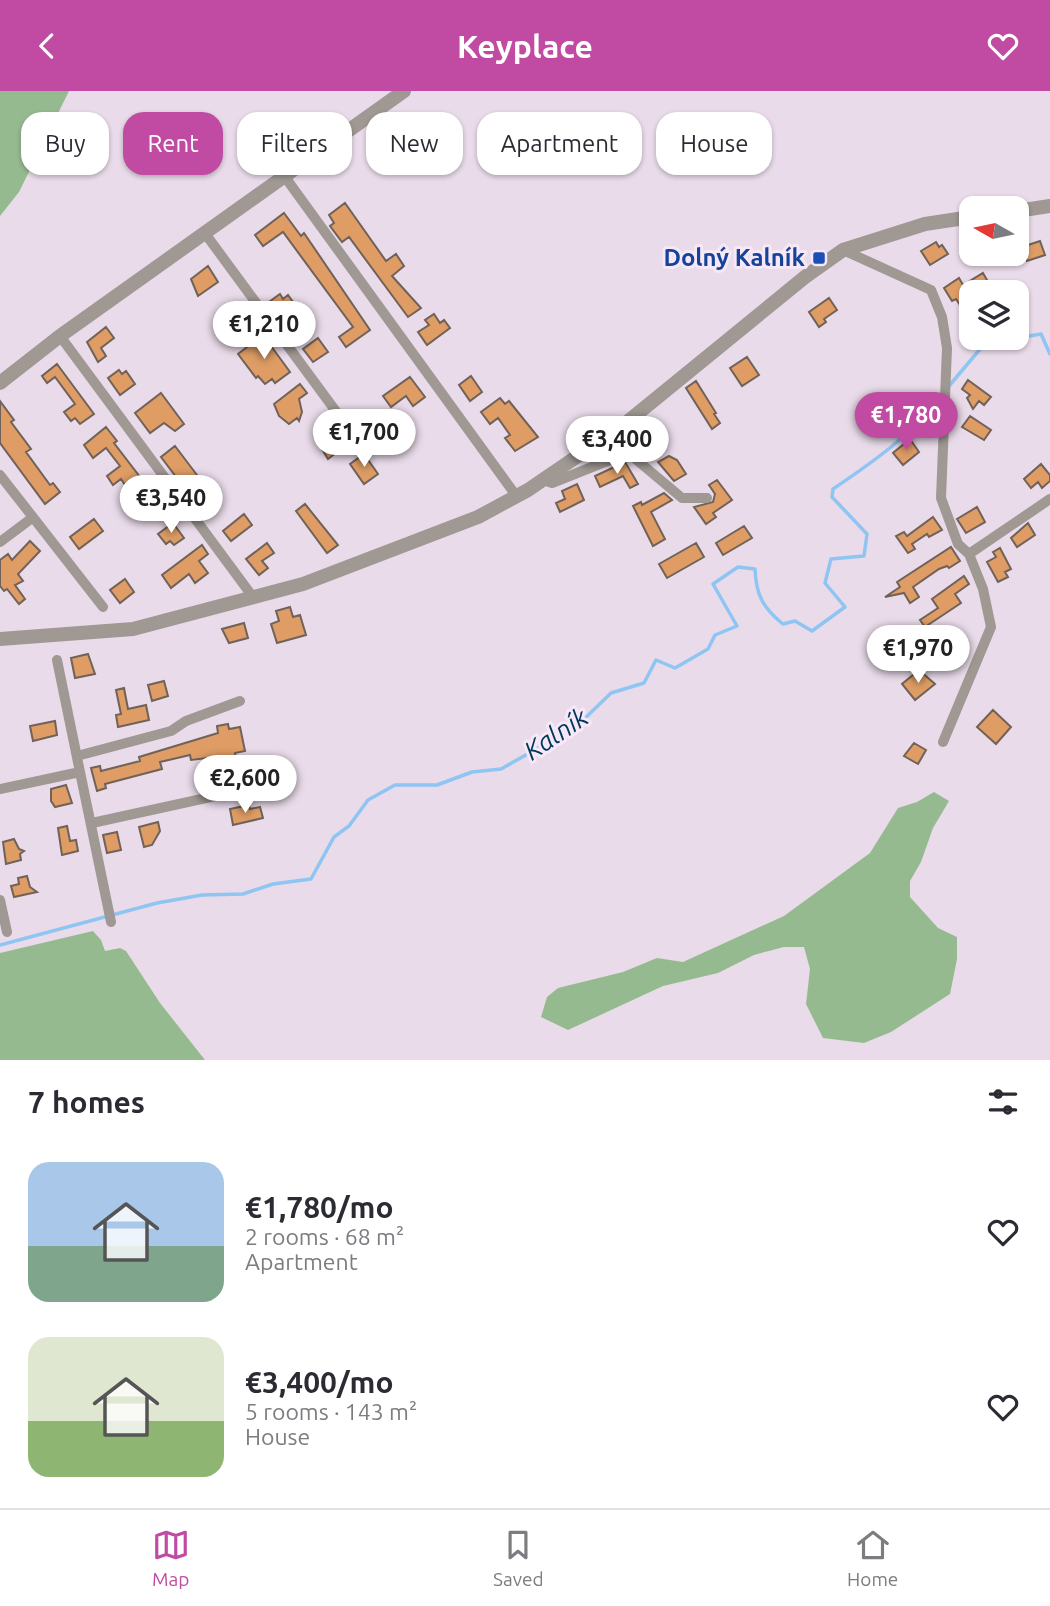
<!DOCTYPE html>
<html lang="en">
<head>
<meta charset="utf-8">
<style>
	:root { --surface:#fff; --page:#f7f7f7; --text:#2b2b33; --muted:#7c7c81; --line:#e1e1e2; --accent:#c14ba2 }
	body { margin:0; font-family:Ubuntu,sans-serif; background:var(--page); color:var(--text); height:100vh; display:flex; flex-direction:column; font-size:26px; white-space:nowrap }
	* { box-sizing:border-box; margin:0 }
	p { font-size:23px; color:var(--muted) }
	.icon { flex:none; width:38px; height:38px; fill:none; stroke:currentColor; stroke-width:2; stroke-linecap:round; stroke-linejoin:round }
	.map { position:relative; height:969px; overflow:hidden }
	.details { display:flex; flex-direction:column; background:var(--surface); flex:1 }
	.details>* { flex:none }
	.top-card { position:absolute; left:21px; top:21px; width:1008px; height:63px; display:flex; gap:14px }
	.needle { width:46px; rotate:279deg }
	.fabs { position:absolute; left:959px; top:105px; display:grid; gap:14px }
	.fabs a { display:grid; place-items:center; width:70px; height:70px; border-radius:14px; background:var(--surface); box-shadow:0 2px 5px #0004; font-size:35px }
	.price { position:absolute; translate:-50% -60px; padding:0 16px; border-radius:24px; background:#fff; color:#222; font-size:23px; line-height:46px; filter:drop-shadow(0 2px 4px #0008) }
	.price::after { content:''; position:absolute; left:50%; top:42px; width:21px; height:16px; margin-left:-10px; background:inherit; clip-path:polygon(0 0,100% 0,50% 100%) }
	.price.active { background:var(--accent); color:#fff }
	ul { padding:0; list-style:none }
	li { display:flex; align-items:center; gap:21px; height:175px; padding:0 28px }
	li span { display:grid; place-items:center; flex:none; width:196px; height:140px; border-radius:21px; color:#555 }
	li>.icon { margin-inline-start:auto }
	span .icon { width:84px; height:84px; fill:#fffc; stroke-width:1 }
	li b { font-size:30px }
	h2 { display:flex; justify-content:space-between; align-items:center; height:84px; padding:0 28px; font-size:30px }
	.pill { padding:0 24px; border-radius:21px; background:var(--surface); box-shadow:0 2px 5px #0004; font-size:24px; line-height:63px }
	.pill.active { background:var(--accent); color:#fff }
	header { display:flex; justify-content:space-between; align-items:center; height:91px; padding:0 28px; background:var(--accent); color:#fff; font-size:32px; font-weight:700 }
	.tabs { display:flex; justify-content:space-around; align-items:center; height:98px; border-top:2px solid var(--line); background:var(--surface); font-size:19px; color:var(--muted) }
	.tabs a { display:grid; justify-items:center; gap:4px }
	.tabs .active { color:var(--accent) }
	.map>svg:first-child { display:block }
	.green { fill:#96ba90 }
	.lines { fill:none; stroke-linecap:round; stroke-linejoin:round }
	.stream { stroke:#8fc5f3; stroke-width:3.5 }
	.building { fill:#df9d65; stroke:#706258; stroke-width:2 }
	.minor { stroke:#9f9893; stroke-width:10 }
	.tertiary { stroke:#9f9893; stroke-width:14 }
	.transit-dot { fill:#1a4fb4; stroke:#f6e8f6; stroke-width:2.5 }
	.labels { text-anchor:middle; stroke-width:6; stroke-linejoin:round; paint-order:stroke }
	.transit-label { font-size:24px; font-weight:bold; fill:#164399; stroke:#f6e8f6; text-anchor:end }
	.water-label { font-size:26px; font-style:italic; fill:#00375c; stroke:#f6e8f6 }
</style>
</head>
<body>
<header><svg class="icon" aria-label="back" viewBox="0 0 24 24"><path d="M15 5l-7 7 7 7"/></svg>Keyplace<svg class="icon" aria-label="heart" viewBox="0 0 24 24"><path d="M12 20l-8-8c-3-5 5-10 8-4 3-6 11-1 8 4z"/></svg></header>
<div class="map">
<svg width="1050" height="969" viewBox="0 0 1050 969">
	<rect width="100%" height="100%" fill="#e9dbe9"/>
	<!-- green -->
	<path class="green" d="M0 0H69L19 101 0 125Z
		M934 701 949 710 933 737 921 771 910 790V806L938 837 957 846V868L950 903 891 941 864 952 823 947 806 913 810 878 804 856H784L754 864 718 882 663 895 568 939 541 926 547 906 558 897 623 881 657 867 683 871 784 825 870 762 898 717 917 711Z
		M93 840 101 849 105 860 120 857 126 860 160 912 205 969H0V862Z"/>
	<g class="lines">
		<!-- stream -->
		<path class="stream" d="M1017 247 1041 243 1050 263
			M949 295 981 257 1015 247
			M0 854 157 812 202 804 243 803 273 793 311 788 334 746 349 735 368 709 395 694H437L472 681 501 678 577 635 611 602 644 592 656 569 675 577 708 558 715 544 737 535 713 493 738 476 755 478C756 504 763 517 783 533L795 530 812 540 845 516 825 492 831 468 864 465 867 443 832 406 833 398C873 371 913 343 942 304"/>
	</g>
	<!-- building -->
	<path class="building" d="M345 112 386 170 396 163 404 175 392 185 421 217 408 226 349 146 342 151 330 135 334 132 329 124Z
		M284 122 301 145 304 142 370 239 346 256 339 246 353 236 283 141 263 155 255 144Z
		M1040 150 1045 164 1027 170 1022 156Z
		M936 151 939 156 942 154 948 163 930 174 921 160Z
		M208 175 218 191 198 205 191 188Z
		M983 182 987 189 971 198V231L956 208 952 210 944 197 959 187 963 194Z
		M280 203 283 208 288 204 301 222 294 227 292 224 283 230 269 211Z
		M829 207 837 219 824 228 826 231 819 236 809 221Z
		M434 223 440 232 444 229 450 237 427 254 418 241 429 234 425 229Z
		M106 236 114 247 101 257 106 265 98 271 87 251Z
		M263 244 290 281 275 292 272 288 265 293 258 285 256 287 238 263Z
		M318 247 328 261 313 271 303 258Z
		M747 266 759 284 742 295 730 277Z
		M57 273 94 323 80 333 75 327 71 330 64 321 75 313 55 286 47 292 42 285Z
		M119 279 122 283 126 280 135 293 120 304 108 287Z
		M471 285 482 301 470 310 459 294Z
		M410 286 425 306 413 315 406 305 391 316 383 305Z
		M968 289 991 306 984 314 979 310 973 318 967 307 970 304 962 298Z
		M696 290 716 322 714 323 720 332 712 338 686 297Z
		M300 293 307 302 299 308 302 321 299 330 297 327 289 333 279 325 274 313Z
		M161 302 184 333 175 340 164 332 150 342 135 322Z
		M500 307 505 313 509 310 538 346 515 360 505 347 510 344 498 327 490 333 481 321Z
		M0 310 14 329 11 331 31 358 26 361 50 394 53 392 60 401 45 413 0 352Z
		M970 325 991 339 984 349 962 336Z
		M106 336 117 350 114 352 160 412 145 424 121 388 113 394 107 385 120 375 106 357 93 367 84 354Z
		M323 339 341 358 328 368 314 345Z
		M910 348 919 361 903 374 893 362Z
		M175 355 200 388 186 399 161 366Z
		M364 363 378 383 364 393 350 373Z
		M669 365 677 369 686 383 674 390 658 371Z
		M625 371 638 393 630 397 623 385 600 396 595 385Z
		M1041 373 1050 384V390L1042 397 1038 391 1031 397 1024 388Z
		M717 389 732 409 713 422 716 426 706 433 694 416 713 411 715 403 709 394Z
		M577 393 584 409 560 421 556 412 565 408 562 400Z
		M664 402 672 409 651 421 665 448 653 455 633 415 641 411 642 414Z
		M305 413 338 454 327 462 296 420Z
		M977 416 985 431 966 442 957 428Z
		M244 423 252 434 231 450 223 440Z
		M933 426 942 439 929 446 927 443 912 453 915 458 908 462 896 445 904 441 907 445Z
		M94 428 103 440 79 458 70 446Z
		M173 432 184 447 174 454 170 450 166 453 158 443Z
		M1028 432 1035 444 1017 456 1011 447Z
		M744 435 752 447 723 464 716 452Z
		M30 450 40 460 18 483 23 490 15 494 25 508 19 513 7 498 4 500 0 495V469L8 463 12 469Z
		M267 452 274 462 262 470 268 477 259 484 246 468Z
		M696 452 704 466 667 487 659 473Z
		M202 454 208 463 199 470 208 482 195 492 189 483 171 497 162 484Z
		M951 456 960 470 949 477 947 475 939 478 913 496 919 506 910 512 904 502 885 506 900 496 897 491Z
		M1000 457 1011 478 1005 481 1008 486 998 491 987 471 996 466 993 461Z
		M964 485 969 493 955 503 961 512 925 536 920 529 938 517 932 508Z
		M125 488 134 501 120 512 110 499Z
		M290 516 293 526 300 524 306 544 277 552 271 533 279 530 276 520Z
		M244 532 248 547 229 552 222 538Z
		M88 563 95 583 75 587 71 567Z
		M919 579 935 593 915 609 902 593Z
		M164 590 168 605 152 610 148 594Z
		M124 597 128 618 146 614 149 629 118 636 116 624 121 623 116 599Z
		M993 619 1011 636 996 653 977 636Z
		M55 630 57 644 33 650 30 635Z
		M228 633 229 638 240 636 245 660 235 662 236 669 225 671 224 665 191 669 190 664 160 671 162 678 105 693 106 697 97 700 91 677 100 675 101 680 140 670 139 666 218 642 217 635Z
		M914 652 926 659 918 673 904 665Z
		M66 694 72 712 55 716 51 710V698Z
		M249 714 250 718 260 716 263 727 233 734 230 718Z
		M158 731 160 740 152 754 144 756 139 736Z
		M67 735 70 750 76 749 78 760 62 764 58 737Z
		M117 741 121 759 107 762 103 744Z
		M14 748 19 758 24 760 20 763 21 769 6 773 3 751Z
		M27 785 30 796 37 801 14 806 11 795 19 793 18 787Z"/>
	<g class="lines">
		<!-- minor -->
		<path class="minor" d="M285 86 517 406
			M204 141 357 349
			M843 159 931 199 942 226 947 257 941 407 958 453 969 463 983 498 991 536 943 651
			M60 245 253 506
			M0 384 103 516
			M544 389 552 392 625 363 632 365 682 407H707
			M0 451 32 427
			M969 463 1050 408
			M77 665 171 640 186 630 240 610
			M80 681 111 831
			M0 698 80 681 57 569
			M92 732 257 696
			M0 809 7 841"/>
		<!-- tertiary -->
		<path class="tertiary" d="M1017 120 1050 115
			M0 292 60 245 404 0
			M0 548 133 538 303 493 478 426 528 399 626 332 805 186 843 159 925 133 971 126"/>
	</g>
	<!-- markers -->
	<rect class="transit-dot" x="812" y="160" width="14" height="14" rx="3.5"/>
	<g class="labels">
		<!-- transit labels -->
		<g class="transit-label">
			<text x="805" y="175">Dolný Kalník</text>
		</g>
		<!-- water labels -->
		<g class="water-label">
			<text transform="translate(556 643) rotate(-34)" y="9">Kalník</text>
		</g>
	</g>
</svg>
<div class="fabs">
<a><svg class="needle" viewBox="-14 -14 28 28"><path d="M0-13l5 13h-10z" fill="#e53935"/><path d="M0 13l5-13h-10z" fill="#7c7c81"/></svg></a>
<a><svg class="icon" aria-label="layers" viewBox="0 0 24 24"><path d="M12 4l9 5-9 5-9-5zM3 14l9 5 9-5"/></svg></a>
</div>
<b class="price" style="left:264px;top:270px">€1,210</b>
<b class="price active" style="left:906px;top:361px">€1,780</b>
<b class="price" style="left:364px;top:378px">€1,700</b>
<b class="price" style="left:617px;top:385px">€3,400</b>
<b class="price" style="left:171px;top:444px">€3,540</b>
<b class="price" style="left:918px;top:594px">€1,970</b>
<b class="price" style="left:245px;top:724px">€2,600</b>
<div class="top-card">
<a class="pill">Buy</a>
<a class="pill active">Rent</a>
<a class="pill">Filters</a>
<a class="pill">New</a>
<a class="pill">Apartment</a>
<a class="pill">House</a>
</div>
</div>
<section class="details">
<h2>7 homes<svg class="icon" aria-label="filters" viewBox="0 0 24 24"><path d="M4 7h16M4 17h16"/><circle cx="9" cy="7" r="2"/><circle cx="15" cy="17" r="2"/></svg></h2>
<ul>
<li><span style="background:linear-gradient(#a9c7e8 60%,#7fa58c 0)"><svg class="icon" aria-label="home" viewBox="0 0 24 24"><path d="M3 11l9-7 9 7M6 9v11h12V9"/></svg></span><div><b>€1,780/mo</b><p>2 rooms · 68 m²</p><p>Apartment</p></div><svg class="icon" aria-label="heart" viewBox="0 0 24 24"><path d="M12 20l-8-8c-3-5 5-10 8-4 3-6 11-1 8 4z"/></svg></li>
<li><span style="background:linear-gradient(#dfe7d0 60%,#8fb573 0)"><svg class="icon" aria-label="home" viewBox="0 0 24 24"><path d="M3 11l9-7 9 7M6 9v11h12V9"/></svg></span><div><b>€3,400/mo</b><p>5 rooms · 143 m²</p><p>House</p></div><svg class="icon" aria-label="heart" viewBox="0 0 24 24"><path d="M12 20l-8-8c-3-5 5-10 8-4 3-6 11-1 8 4z"/></svg></li>
</ul>
</section>
<nav class="tabs">
<a class="active"><svg class="icon" aria-label="map" viewBox="0 0 24 24"><path d="M3 6l6-2 6 2 6-2v14l-6 2-6-2-6 2zM9 4v14M15 6v14"/></svg>Map</a>
<a><svg class="icon" aria-label="saved" viewBox="0 0 24 24"><path d="M7 4h10v16l-5-4-5 4z"/></svg>Saved</a>
<a><svg class="icon" aria-label="home" viewBox="0 0 24 24"><path d="M3 11l9-7 9 7M6 9v11h12V9"/></svg>Home</a>
</nav>
</body>
</html>
